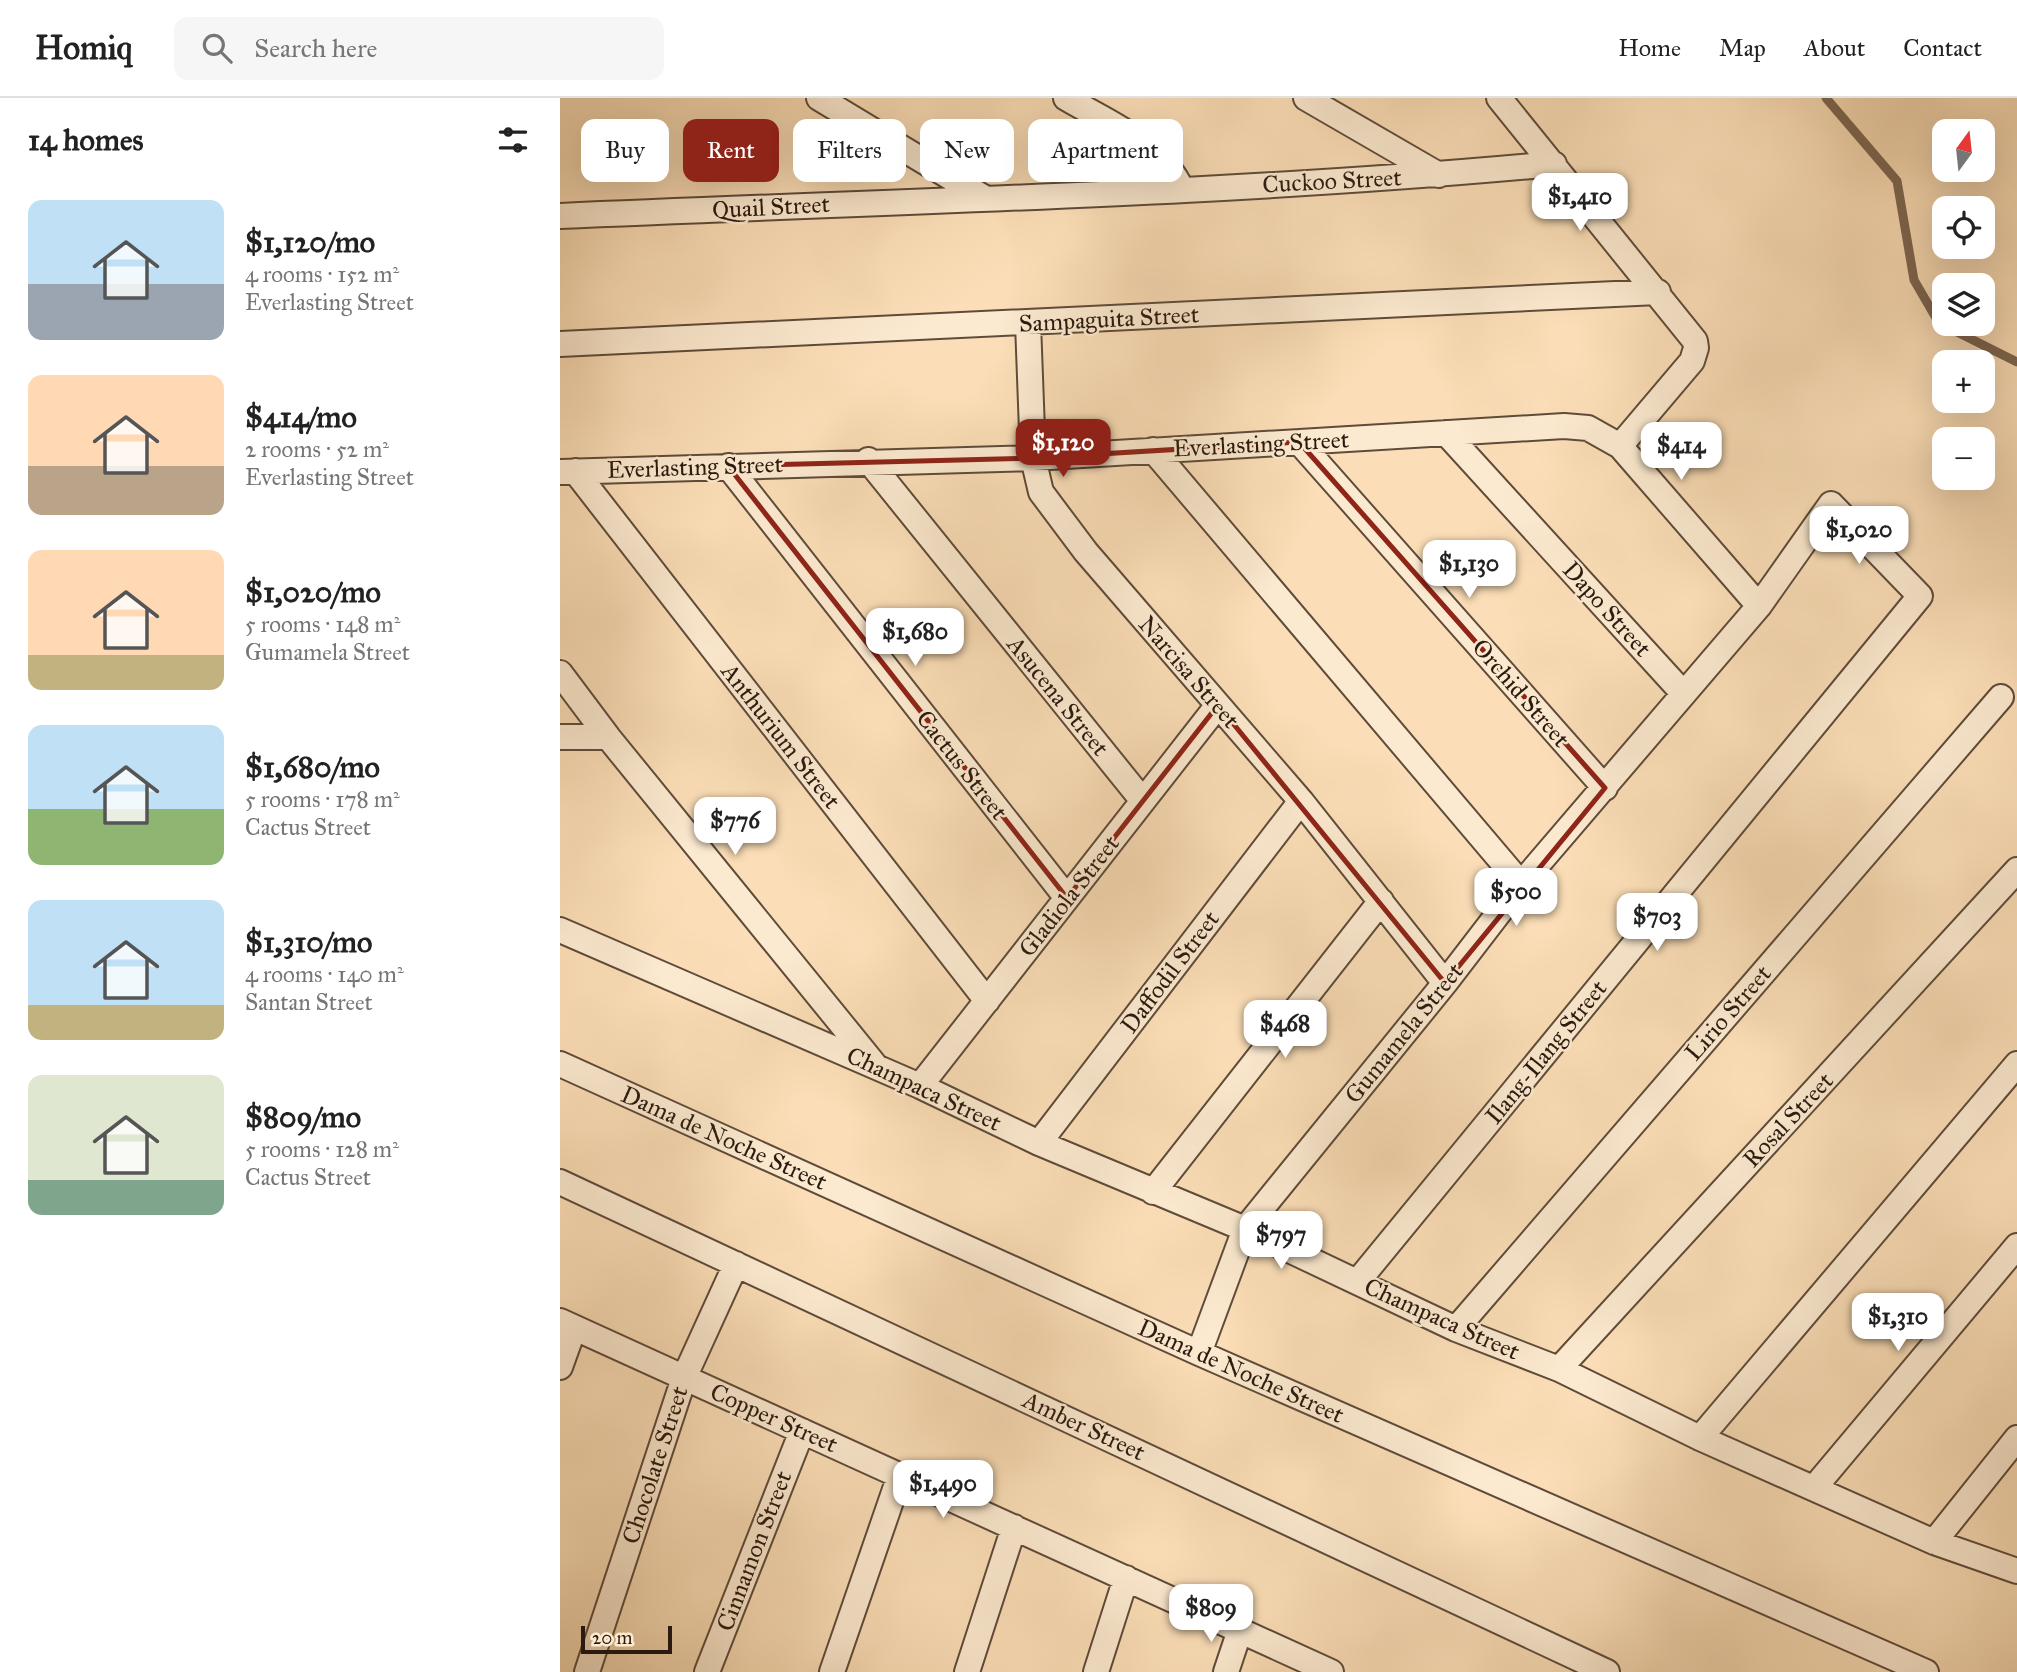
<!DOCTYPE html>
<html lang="en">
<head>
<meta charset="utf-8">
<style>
	:root { --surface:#fff; --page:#f6f6f6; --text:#222; --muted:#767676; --line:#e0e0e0; --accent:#8f2418 }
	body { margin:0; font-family:"IM FELL Great Primer",serif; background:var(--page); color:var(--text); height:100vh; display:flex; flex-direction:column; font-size:26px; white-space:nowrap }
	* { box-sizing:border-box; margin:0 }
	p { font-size:23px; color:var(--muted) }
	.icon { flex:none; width:38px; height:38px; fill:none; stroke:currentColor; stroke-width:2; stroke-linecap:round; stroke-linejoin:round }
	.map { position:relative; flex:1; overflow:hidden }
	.panel { display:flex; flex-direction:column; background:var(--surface); width:560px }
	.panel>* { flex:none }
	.banner { position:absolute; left:21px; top:21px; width:665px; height:63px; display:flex; gap:14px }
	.needle { width:46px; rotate:15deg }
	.fabs { position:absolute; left:1372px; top:21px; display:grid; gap:14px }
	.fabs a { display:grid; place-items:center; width:63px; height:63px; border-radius:14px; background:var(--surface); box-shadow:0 7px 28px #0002; font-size:35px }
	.scale { position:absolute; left:21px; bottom:18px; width:91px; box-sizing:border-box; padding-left:7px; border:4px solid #2b1a10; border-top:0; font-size:19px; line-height:24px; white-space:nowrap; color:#2b1a10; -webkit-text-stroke:5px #fcead0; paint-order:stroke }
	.price { position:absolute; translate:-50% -60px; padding:0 16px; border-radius:14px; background:#fff; color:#222; font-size:23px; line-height:46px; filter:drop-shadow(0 2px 4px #0008) }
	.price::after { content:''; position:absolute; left:50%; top:42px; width:21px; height:16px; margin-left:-10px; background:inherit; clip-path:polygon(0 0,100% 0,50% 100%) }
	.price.current { background:var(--accent); color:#fff }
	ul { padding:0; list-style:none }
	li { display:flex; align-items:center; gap:21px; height:175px; padding:0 28px }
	li span { display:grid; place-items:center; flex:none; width:196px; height:140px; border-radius:14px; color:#555 }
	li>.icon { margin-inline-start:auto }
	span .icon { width:84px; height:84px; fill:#fffc; stroke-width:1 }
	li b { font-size:30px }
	h2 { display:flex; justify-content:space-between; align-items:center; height:84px; padding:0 28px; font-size:30px }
	.tag { padding:0 24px; border-radius:14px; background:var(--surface); box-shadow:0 7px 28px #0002; font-size:24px; line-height:63px }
	.tag.current { background:var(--accent); color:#fff }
	header { display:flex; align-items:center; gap:42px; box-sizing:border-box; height:98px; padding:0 35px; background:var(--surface); border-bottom:2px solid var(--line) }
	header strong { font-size:33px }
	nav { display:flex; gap:38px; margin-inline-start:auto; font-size:24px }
	.search { width:490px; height:63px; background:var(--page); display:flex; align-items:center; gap:18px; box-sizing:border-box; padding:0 24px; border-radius:14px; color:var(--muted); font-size:26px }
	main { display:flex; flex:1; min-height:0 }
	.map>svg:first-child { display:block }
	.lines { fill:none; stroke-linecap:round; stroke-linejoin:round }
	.stream { stroke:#7d6752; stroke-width:9 }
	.street-casing { stroke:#5f4b3a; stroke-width:28 }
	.street { stroke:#fcead0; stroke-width:24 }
	.marked { fill:none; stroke:#8f2418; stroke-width:5; stroke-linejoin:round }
	.labels { text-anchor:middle; stroke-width:5; stroke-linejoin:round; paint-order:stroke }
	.street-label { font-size:24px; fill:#2b1a10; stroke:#fcead0 }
</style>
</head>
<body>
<header>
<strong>Homiq</strong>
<div class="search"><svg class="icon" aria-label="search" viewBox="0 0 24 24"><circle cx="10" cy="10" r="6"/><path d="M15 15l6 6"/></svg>Search here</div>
<nav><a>Home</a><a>Map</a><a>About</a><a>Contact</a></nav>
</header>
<main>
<section class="panel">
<h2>14 homes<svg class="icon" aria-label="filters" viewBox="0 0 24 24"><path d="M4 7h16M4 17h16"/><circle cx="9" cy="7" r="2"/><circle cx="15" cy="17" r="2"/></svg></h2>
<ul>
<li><span style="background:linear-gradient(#bfe0f5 60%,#9aa5b1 0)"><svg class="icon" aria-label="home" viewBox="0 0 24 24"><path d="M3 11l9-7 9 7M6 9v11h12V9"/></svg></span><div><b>$1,120/mo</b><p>4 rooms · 152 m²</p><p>Everlasting Street</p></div></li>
<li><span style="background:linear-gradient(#ffd9b3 65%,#b9a48a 0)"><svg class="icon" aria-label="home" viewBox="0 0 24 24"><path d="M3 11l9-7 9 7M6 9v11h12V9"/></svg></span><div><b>$414/mo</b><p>2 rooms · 52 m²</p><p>Everlasting Street</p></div></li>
<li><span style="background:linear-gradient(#ffd9b3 75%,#c2b280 0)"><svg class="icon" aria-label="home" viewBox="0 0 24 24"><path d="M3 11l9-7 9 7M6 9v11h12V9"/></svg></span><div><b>$1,020/mo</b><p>5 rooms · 148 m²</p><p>Gumamela Street</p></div></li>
<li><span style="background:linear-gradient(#bfe0f5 60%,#8fb573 0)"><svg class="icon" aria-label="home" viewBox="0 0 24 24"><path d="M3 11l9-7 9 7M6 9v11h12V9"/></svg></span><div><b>$1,680/mo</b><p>5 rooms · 178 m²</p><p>Cactus Street</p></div></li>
<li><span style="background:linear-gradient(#bfe0f5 75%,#c2b280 0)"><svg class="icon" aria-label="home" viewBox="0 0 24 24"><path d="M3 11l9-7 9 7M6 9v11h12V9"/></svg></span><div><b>$1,310/mo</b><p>4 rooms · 140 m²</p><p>Santan Street</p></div></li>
<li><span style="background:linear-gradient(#dfe7d0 75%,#7fa58c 0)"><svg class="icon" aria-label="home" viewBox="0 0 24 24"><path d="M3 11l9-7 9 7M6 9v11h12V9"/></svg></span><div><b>$809/mo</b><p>5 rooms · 128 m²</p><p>Cactus Street</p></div></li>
</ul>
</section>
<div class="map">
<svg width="1457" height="1574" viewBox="0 0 1457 1574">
	<rect width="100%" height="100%" fill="#fbdeb7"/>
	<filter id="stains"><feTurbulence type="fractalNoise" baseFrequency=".00286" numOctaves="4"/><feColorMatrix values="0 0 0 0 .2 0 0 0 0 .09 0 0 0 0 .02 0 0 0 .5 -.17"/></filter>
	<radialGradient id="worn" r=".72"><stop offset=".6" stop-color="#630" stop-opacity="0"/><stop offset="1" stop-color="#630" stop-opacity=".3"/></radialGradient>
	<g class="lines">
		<!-- stream -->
		<path class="stream" d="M1266 0 1337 83 1354 182 1379 225 1457 264"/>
		<!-- street casing -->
		<g class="street-casing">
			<path id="street" d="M259 0 423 99
				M506 0C548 25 601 45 622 92
				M746 0 879 77
				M939 0 1135 243 1136 250 1132 263 1060 348
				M0 118C331 103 664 97 994 66
				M468 225 473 360 481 394 526 454 741 703 885 885
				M0 246 1098 194
				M886 335 1123 595
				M739 344 1045 690
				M593 352 961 786
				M308 362 583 703
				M168 368 507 800
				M15 373 427 903
				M0 374 473 360 1004 328 1028 330 1060 348 1199 508
				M0 575 48 639 314 966
				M0 639H48
				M0 832 360 988 479 1045 685 1131 896 1231 999 1271 1140 1340 1374 1444 1457 1473
				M0 966 639 1255 1366 1574
				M360 988 658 607
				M479 1045 741 703
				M0 1084 1047 1574
				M593 1094 821 803
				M0 1223 771 1574
				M896 1231 1441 599
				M639 1255 685 1131 885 885 961 786 1199 508 1271 406 1360 498 798 1183
				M0 1269 14 1230
				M999 1271 1457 772
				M1140 1340 1457 966
				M1254 1390 1457 1148
				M1374 1444 1457 1340
				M27 1574 124 1280 176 1166
				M147 1574 242 1333
				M272 1574 340 1377
				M407 1574 454 1429
				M536 1574 566 1480
				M666 1574 680 1532"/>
		</g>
		<!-- street -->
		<use href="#street" class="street"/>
	</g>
	<!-- marked area -->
	<path class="marked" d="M739 344 1045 690 885 885 658 607 507 800 168 368 473 360Z"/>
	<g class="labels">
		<!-- street labels -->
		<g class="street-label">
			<text transform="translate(772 83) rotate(-3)" y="8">Cuckoo Street</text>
			<text transform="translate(211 109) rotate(-3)" y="8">Quail Street</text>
			<text transform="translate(549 221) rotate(-3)" y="8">Sampaguita Street</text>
			<text transform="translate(701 346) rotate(-3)" y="8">Everlasting Street</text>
			<text transform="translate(135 369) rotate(-2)" y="8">Everlasting Street</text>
			<text transform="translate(1047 511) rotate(48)" y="8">Dapo Street</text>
			<text transform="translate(629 574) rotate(49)" y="8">Narcisa Street</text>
			<text transform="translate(961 595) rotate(49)" y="8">Orchid Street</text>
			<text transform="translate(498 598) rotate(51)" y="8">Asucena Street</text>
			<text transform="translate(221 638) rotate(52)" y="8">Anthurium Street</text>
			<text transform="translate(402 667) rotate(52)" y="8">Cactus Street</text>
			<text transform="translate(509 798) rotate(-52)" y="8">Gladiola Street</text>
			<text transform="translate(610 874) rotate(-53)" y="8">Daffodil Street</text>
			<text transform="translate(1168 915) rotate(-49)" y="8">Lirio Street</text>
			<text transform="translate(844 935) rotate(-51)" y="8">Gumamela Street</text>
			<text transform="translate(986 954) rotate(-51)" y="8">Ilang-Ilang Street</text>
			<text transform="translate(364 991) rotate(25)" y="8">Champaca Street</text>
			<text transform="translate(1228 1022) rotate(-47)" y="8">Rosal Street</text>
			<text transform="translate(164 1040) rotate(24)" y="8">Dama de Noche Street</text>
			<text transform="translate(882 1221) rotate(24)" y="8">Champaca Street</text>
			<text transform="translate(681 1273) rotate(24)" y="8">Dama de Noche Street</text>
			<text transform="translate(214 1320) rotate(24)" y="8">Copper Street</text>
			<text transform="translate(524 1328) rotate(25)" y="8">Amber Street</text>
			<text transform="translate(95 1367) rotate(-72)" y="8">Chocolate Street</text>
			<text transform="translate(194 1453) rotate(-69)" y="8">Cinnamon Street</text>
		</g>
	</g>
	<rect width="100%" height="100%" filter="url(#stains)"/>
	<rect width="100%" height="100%" fill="url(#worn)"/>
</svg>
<div class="fabs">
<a><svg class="needle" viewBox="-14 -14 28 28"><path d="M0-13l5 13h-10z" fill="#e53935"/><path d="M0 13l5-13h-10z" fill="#767676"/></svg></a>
<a><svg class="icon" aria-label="locate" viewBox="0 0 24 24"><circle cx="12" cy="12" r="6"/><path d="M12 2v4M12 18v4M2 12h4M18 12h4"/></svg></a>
<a><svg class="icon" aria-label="layers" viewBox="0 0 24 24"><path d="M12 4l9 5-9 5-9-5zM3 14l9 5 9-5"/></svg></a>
<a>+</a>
<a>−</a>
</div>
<div class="scale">20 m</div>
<b class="price" style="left:1020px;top:135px">$1,410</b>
<b class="price current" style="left:503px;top:381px">$1,120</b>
<b class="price" style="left:1121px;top:384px">$414</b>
<b class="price" style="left:1299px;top:468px">$1,020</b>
<b class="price" style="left:909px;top:502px">$1,130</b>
<b class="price" style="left:355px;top:570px">$1,680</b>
<b class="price" style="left:175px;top:759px">$776</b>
<b class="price" style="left:956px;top:830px">$500</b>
<b class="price" style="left:1097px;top:855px">$703</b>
<b class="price" style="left:725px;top:962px">$468</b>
<b class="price" style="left:721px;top:1173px">$797</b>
<b class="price" style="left:1338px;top:1255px">$1,310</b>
<b class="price" style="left:383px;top:1422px">$1,490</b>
<b class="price" style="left:651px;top:1546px">$809</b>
<div class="banner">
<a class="tag">Buy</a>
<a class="tag current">Rent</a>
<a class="tag">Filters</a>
<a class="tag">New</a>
<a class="tag">Apartment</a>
</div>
</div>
</main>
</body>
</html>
